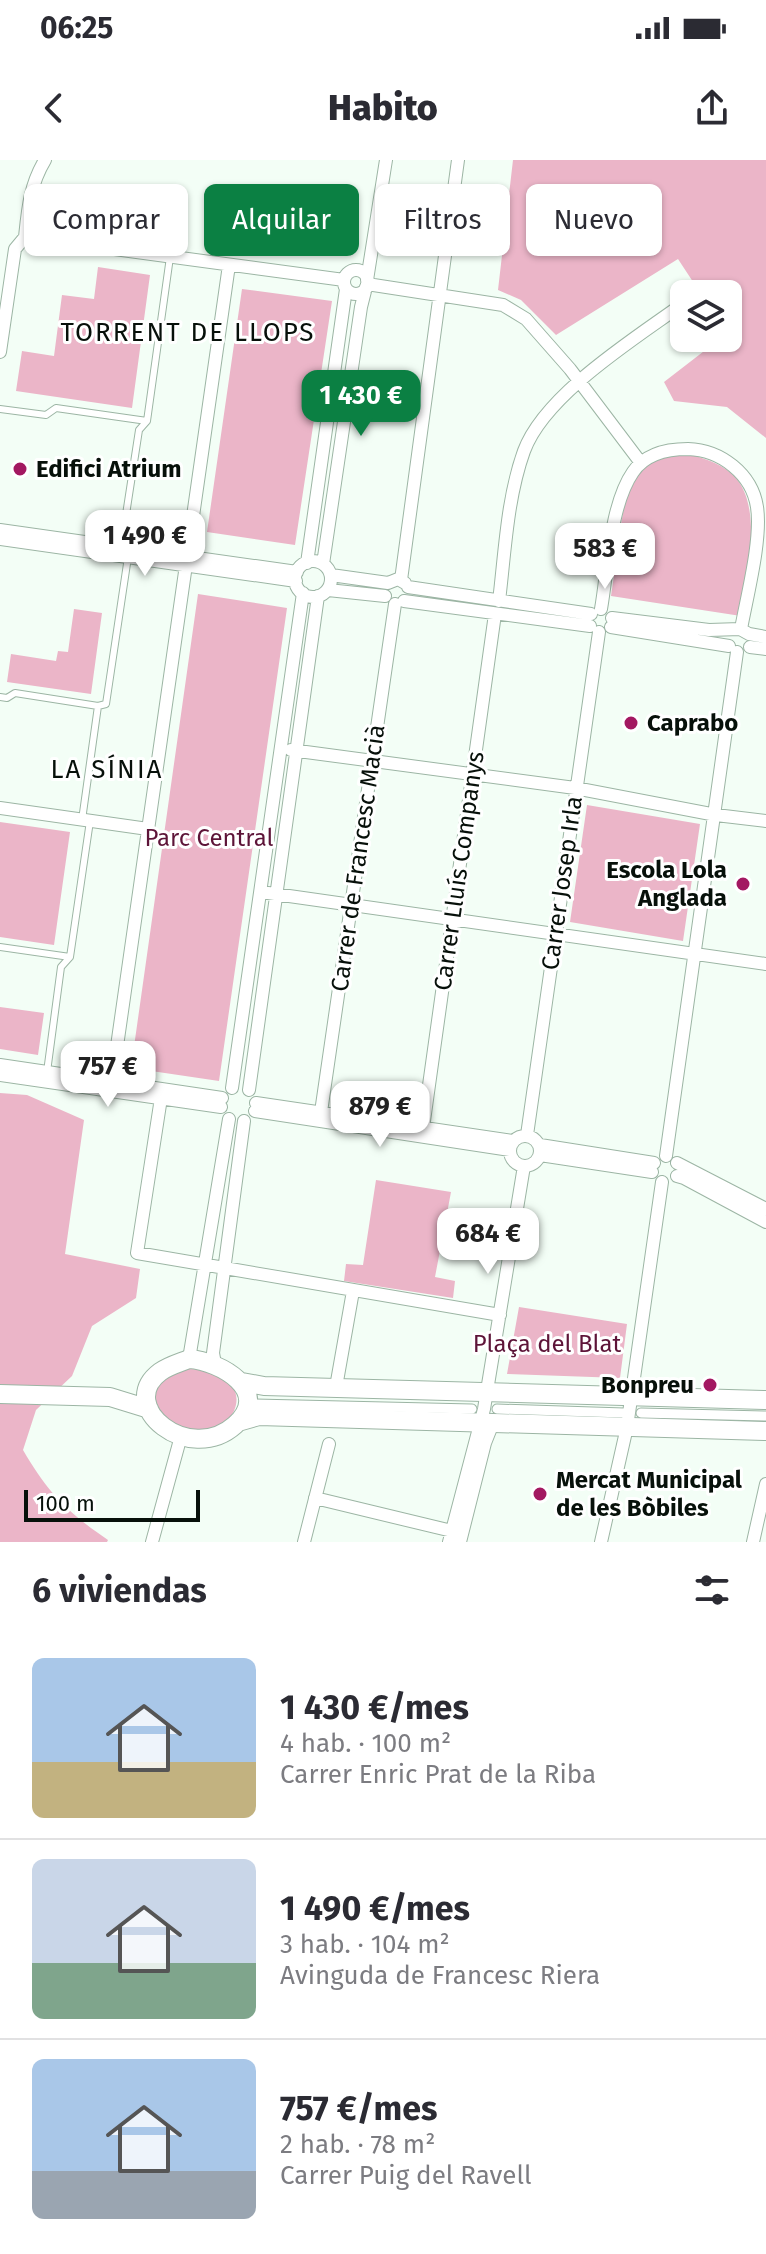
<!DOCTYPE html>
<html lang="es">
<head>
<meta charset="utf-8">
<style>
	:root { --surface:#fff; --page:#f7f7f7; --text:#2b2b33; --muted:#7c7c81; --line:#e1e1e2; --accent:#0b8043 }
	body { margin:0; font-family:"Fira Sans",sans-serif; background:var(--page); color:var(--text); height:100vh; display:flex; flex-direction:column; font-size:30px; white-space:nowrap }
	* { box-sizing:border-box; margin:0 }
	p { font-size:26px; color:var(--muted) }
	.icon { flex:none; width:44px; height:44px; fill:none; stroke:currentColor; stroke-width:2; stroke-linecap:round; stroke-linejoin:round }
	.map { position:relative; height:1382px; overflow:hidden }
	.side { display:flex; flex-direction:column; background:var(--surface); flex:1 }
	.side>* { flex:none }
	.guide { position:absolute; left:24px; top:24px; width:718px; height:72px; display:flex; gap:16px }
	.controls { position:absolute; left:670px; top:120px; display:grid; gap:16px }
	.controls a { display:grid; place-items:center; width:72px; height:72px; border-radius:12px; background:var(--surface); box-shadow:0 2px 6px #0004; font-size:40px }
	.scale { position:absolute; left:24px; bottom:20px; width:176px; box-sizing:border-box; padding-left:8px; border:4px solid #07100a; border-top:0; font-size:22px; line-height:28px; white-space:nowrap; color:#07100a; -webkit-text-stroke:6px #fff; paint-order:stroke }
	.price { position:absolute; translate:-50% -68px; padding:0 18px; border-radius:16px; background:#fff; color:#222; font-size:26px; line-height:52px; filter:drop-shadow(0 2px 4px #0008) }
	.price::after { content:''; position:absolute; left:50%; top:48px; width:24px; height:18px; margin-left:-12px; background:inherit; clip-path:polygon(0 0,100% 0,50% 100%) }
	.price.on { background:var(--accent); color:#fff }
	ul { padding:0; list-style:none }
	li { display:flex; align-items:center; gap:24px; height:200px; padding:0 32px }
	li+li { border-top:2px solid var(--line) }
	li span { display:grid; place-items:center; flex:none; width:224px; height:160px; border-radius:12px; color:#555 }
	li>.icon { margin-inline-start:auto }
	span .icon { width:96px; height:96px; fill:#fffc; stroke-width:1 }
	li b { font-size:34px }
	h2 { display:flex; justify-content:space-between; align-items:center; height:96px; padding:0 32px; font-size:34px }
	.tag { padding:0 28px; border-radius:12px; background:var(--surface); box-shadow:0 2px 6px #0004; font-size:28px; line-height:72px }
	.tag.on { background:var(--accent); color:#fff }
	.status { display:flex; justify-content:space-between; align-items:center; height:56px; padding:0 40px; background:var(--surface); direction:ltr }
	.status svg { height:22px; fill:currentColor }
	header { display:flex; justify-content:space-between; align-items:center; height:104px; padding:0 32px; background:var(--surface); font-size:36px; font-weight:800 }
	.map>svg:first-child { display:block }
	.green { fill:#ebb5c8 }
	.lines { fill:none; stroke-linecap:round; stroke-linejoin:round }
	.service-casing { stroke:#9cb5a4; stroke-width:8 }
	.pedestrian-casing { stroke:#9cb5a4; stroke-width:11 }
	.minor-casing { stroke:#9cb5a4; stroke-width:14 }
	.secondary-casing { stroke:#9cb5a4; stroke-width:20 }
	.service { stroke:#fff; stroke-width:6 }
	.pedestrian { stroke:#fff; stroke-width:9 }
	.minor { stroke:#fff; stroke-width:12 }
	.secondary { stroke:#fff; stroke-width:18 }
	.poi-dot { fill:#a31861; stroke:#fff; stroke-width:3 }
	.labels { text-anchor:middle; stroke-width:6; stroke-linejoin:round; paint-order:stroke }
	.poi-label { font-size:24px; font-weight:bold; fill:#07100a; stroke:#fff; text-anchor:start }
	.park-label { font-size:24px; fill:#5d1438; stroke:#fff }
	.street-label { font-size:24px; fill:#07100a; stroke:#fff }
	.neighbourhood-label { font-size:26px; letter-spacing:2px; fill:#07100a; stroke:#fff }
</style>
</head>
<body>
<div class="status"><b>06:25</b><svg viewBox="0 0 49 12"><path d="M0 12V9h3v3zM5 12V6h3v6zM10 12V3h3v9zM15 12V0h3v12zM26 1h20v11H26zM47 4h2v5h-2z"/></svg></div>
<header><svg class="icon" aria-label="back" viewBox="0 0 24 24"><path d="M15 5l-7 7 7 7"/></svg>Habito<svg class="icon" aria-label="share" viewBox="0 0 24 24"><path d="M12 15V3M7 8l5-5 5 5M5 13v7h14v-7"/></svg></header>
<div class="map">
<svg width="766" height="1382" viewBox="0 0 766 1382">
	<rect width="100%" height="100%" fill="#f3fef6"/>
	<!-- green -->
	<path class="green" d="M513 0H766V278L727 247 674 241 664 222 721 178H728V134H701L678 99 556 175 521 140 498 130Z
		M98 107 150 115 132 248 16 231 22 191 54 196 62 135 94 139Z
		M242 129 332 141 295 385 207 372Z
		M686 293C702 298 718 302 731 313 765 342 747 417 741 456L611 436C616 409 621 333 636 314 648 299 669 296 686 293Z
		M198 434 287 448 219 921 131 908Z
		M74 449 102 453 91 534 7 522 11 494 56 501 58 491 68 492Z
		M587 645 700 664 683 781 570 762Z
		M0 662 70 672 54 785 0 777Z
		M0 847 44 853 38 895 0 889Z
		M0 933 27 935 84 960 65 1094 140 1109 136 1138 92 1166 72 1216 36 1250 23 1290C48 1333 67 1352 108 1380L107 1382H0Z
		M376 1020 451 1032 435 1117 455 1121 453 1138 344 1121 346 1104 363 1105Z
		M519 1147 627 1164 620 1218 507 1214Z
		M187 1209C266 1208 240 1287 182 1269 175 1267 167 1261 160 1257L153 1232 167 1216Z"/>
	<g class="lines">
		<!-- service casing -->
		<g class="service-casing">
			<path id="service" d="M0 249 46 255 56 248 147 261
				M121 387 139 270 147 261 170 97
				M0 537 7 538 15 533 98 546
				M82 660 98 546 106 544 128 397
				M0 787 70 797
				M47 912 61 807 70 797 90 661"/>
		</g>
		<!-- pedestrian casing -->
		<g class="pedestrian-casing">
			<path id="pedestrian" d="M255 1244 472 1249
				M497 1249 624 1253
				M641 1253 766 1256"/>
		</g>
		<!-- minor casing -->
		<g class="minor-casing">
			<path id="minor" d="M25 77C28 48 30 25 45 0
				M344 122a12 12 0 1 1 24 0a12 12 0 1 1-24 0Z
				M367 120 386 0
				M367 124 503 145 526 159 570 209 641 303
				M0 192 15 89 25 77 344 120
				M0 370 297 412
				M0 379 296 421
				M295 419a18 18 0 1 1 36 0a18 18 0 1 1-36 0Z
				M307 403 346 129
				M323 404 361 147 366 127
				M331 415 388 423 398 419 405 423
				M401 420 458 0
				M408 427 591 454
				M328 430 385 436
				M404 441 590 466
				M499 441C505 392 507 338 524 291 545 234 636 178 684 143
				M601 449C608 409 610 345 633 312 645 294 668 289 688 289 721 290 752 314 757 347 762 379 747 436 741 469
				M612 458 709 470 740 469 749 474 766 477
				M611 467 729 486
				M750 487 766 489
				M291 590 575 628 716 655 766 661
				M0 648 148 669
				M261 732 766 804
				M0 905 222 938
				M0 915 221 947
				M112 921 229 105
				M232 928 303 433
				M249 930 318 436
				M161 938 137 1093 500 1155
				M256 943 513 981
				M255 951 510 990
				M321 952 395 444
				M423 968 495 454
				M527 975 599 472
				M510 991a15 15 0 1 1 30 0a15 15 0 1 1-30 0Z
				M540 985 654 1003
				M540 995 652 1012
				M666 996 737 492
				M677 1003 766 1049
				M677 1016 684 1018 766 1062
				M189 1199 229 959
				M215 1204 213 1193 244 961
				M336 1227 353 1131
				M315 1338 452 1371
				M152 1382 181 1276
				M304 1382 329 1284
				M449 1382 484 1249 524 1006
				M460 1382 485 1283 493 1263
				M601 1382 627 1267 662 1022
				M753 1382 766 1324"/>
		</g>
		<!-- secondary casing -->
		<g class="secondary-casing">
			<path id="secondary" d="M189 1199C220 1201 273 1231 235 1265 189 1306 115 1246 160 1212 168 1206 179 1203 189 1199Z
				M242 1222 264 1226 766 1240
				M0 1234 110 1237 149 1249
				M238 1262 259 1256 766 1271"/>
		</g>
		<!-- service -->
		<use href="#service" class="service"/>
		<!-- pedestrian -->
		<use href="#pedestrian" class="pedestrian"/>
		<!-- minor -->
		<use href="#minor" class="minor"/>
		<!-- secondary -->
		<use href="#secondary" class="secondary"/>
	</g>
	<!-- markers -->
	<g class="poi-dot">
		<circle cx="20" cy="309" r="8"/>
		<circle cx="631" cy="563" r="8"/>
		<circle cx="743" cy="724" r="8"/>
		<circle cx="710" cy="1225" r="8"/>
		<circle cx="540" cy="1334" r="8"/>
	</g>
	<g class="labels">
		<!-- poi labels -->
		<g class="poi-label">
			<text x="36" y="317">Edifici Atrium</text>
			<text x="647" y="571">Caprabo</text>
			<text x="727" y="718" text-anchor="end">Escola Lola<tspan x="727" dy="28">Anglada</tspan></text>
			<text x="694" y="1233" text-anchor="end">Bonpreu</text>
			<text x="556" y="1328">Mercat Municipal<tspan x="556" dy="28">de les Bòbiles</tspan></text>
		</g>
		<!-- park labels -->
		<g class="park-label">
			<text x="209" y="686">Parc Central</text>
			<text x="547" y="1192">Plaça del Blat</text>
		</g>
		<!-- street labels -->
		<g class="street-label">
			<text transform="translate(358 698) rotate(-82)" y="8">Carrer de Francesc Macià</text>
			<text transform="translate(459 711) rotate(-82)" y="8">Carrer Lluís Companys</text>
			<text transform="translate(562 723) rotate(-82)" y="8">Carrer Josep Irla</text>
		</g>
		<!-- neighbourhood labels -->
		<g class="neighbourhood-label">
			<text x="188" y="181">TORRENT DE LLOPS</text>
			<text x="107" y="618">LA SÍNIA</text>
		</g>
	</g>
</svg>
<div class="controls">
<a><svg class="icon" aria-label="layers" viewBox="0 0 24 24"><path d="M12 4l9 5-9 5-9-5zM3 14l9 5 9-5"/></svg></a>
</div>
<div class="scale">100 m</div>
<b class="price on" style="left:361px;top:278px">1 430 €</b>
<b class="price" style="left:145px;top:418px">1 490 €</b>
<b class="price" style="left:605px;top:431px">583 €</b>
<b class="price" style="left:108px;top:949px">757 €</b>
<b class="price" style="left:380px;top:989px">879 €</b>
<b class="price" style="left:488px;top:1116px">684 €</b>
<div class="guide">
<a class="tag">Comprar</a>
<a class="tag on">Alquilar</a>
<a class="tag">Filtros</a>
<a class="tag">Nuevo</a>
</div>
</div>
<section class="side">
<h2>6 viviendas<svg class="icon" aria-label="filters" viewBox="0 0 24 24"><path d="M4 7h16M4 17h16"/><circle cx="9" cy="7" r="2"/><circle cx="15" cy="17" r="2"/></svg></h2>
<ul>
<li><span style="background:linear-gradient(#a9c7e8 65%,#c2b280 0)"><svg class="icon" aria-label="home" viewBox="0 0 24 24"><path d="M3 11l9-7 9 7M6 9v11h12V9"/></svg></span><div><b>1 430 €/mes</b><p>4 hab. · 100 m²</p><p>Carrer Enric Prat de la Riba</p></div></li>
<li><span style="background:linear-gradient(#c9d6e8 65%,#7fa58c 0)"><svg class="icon" aria-label="home" viewBox="0 0 24 24"><path d="M3 11l9-7 9 7M6 9v11h12V9"/></svg></span><div><b>1 490 €/mes</b><p>3 hab. · 104 m²</p><p>Avinguda de Francesc Riera</p></div></li>
<li><span style="background:linear-gradient(#a9c7e8 70%,#9aa5b1 0)"><svg class="icon" aria-label="home" viewBox="0 0 24 24"><path d="M3 11l9-7 9 7M6 9v11h12V9"/></svg></span><div><b>757 €/mes</b><p>2 hab. · 78 m²</p><p>Carrer Puig del Ravell</p></div></li>
</ul>
</section>
</body>
</html>
